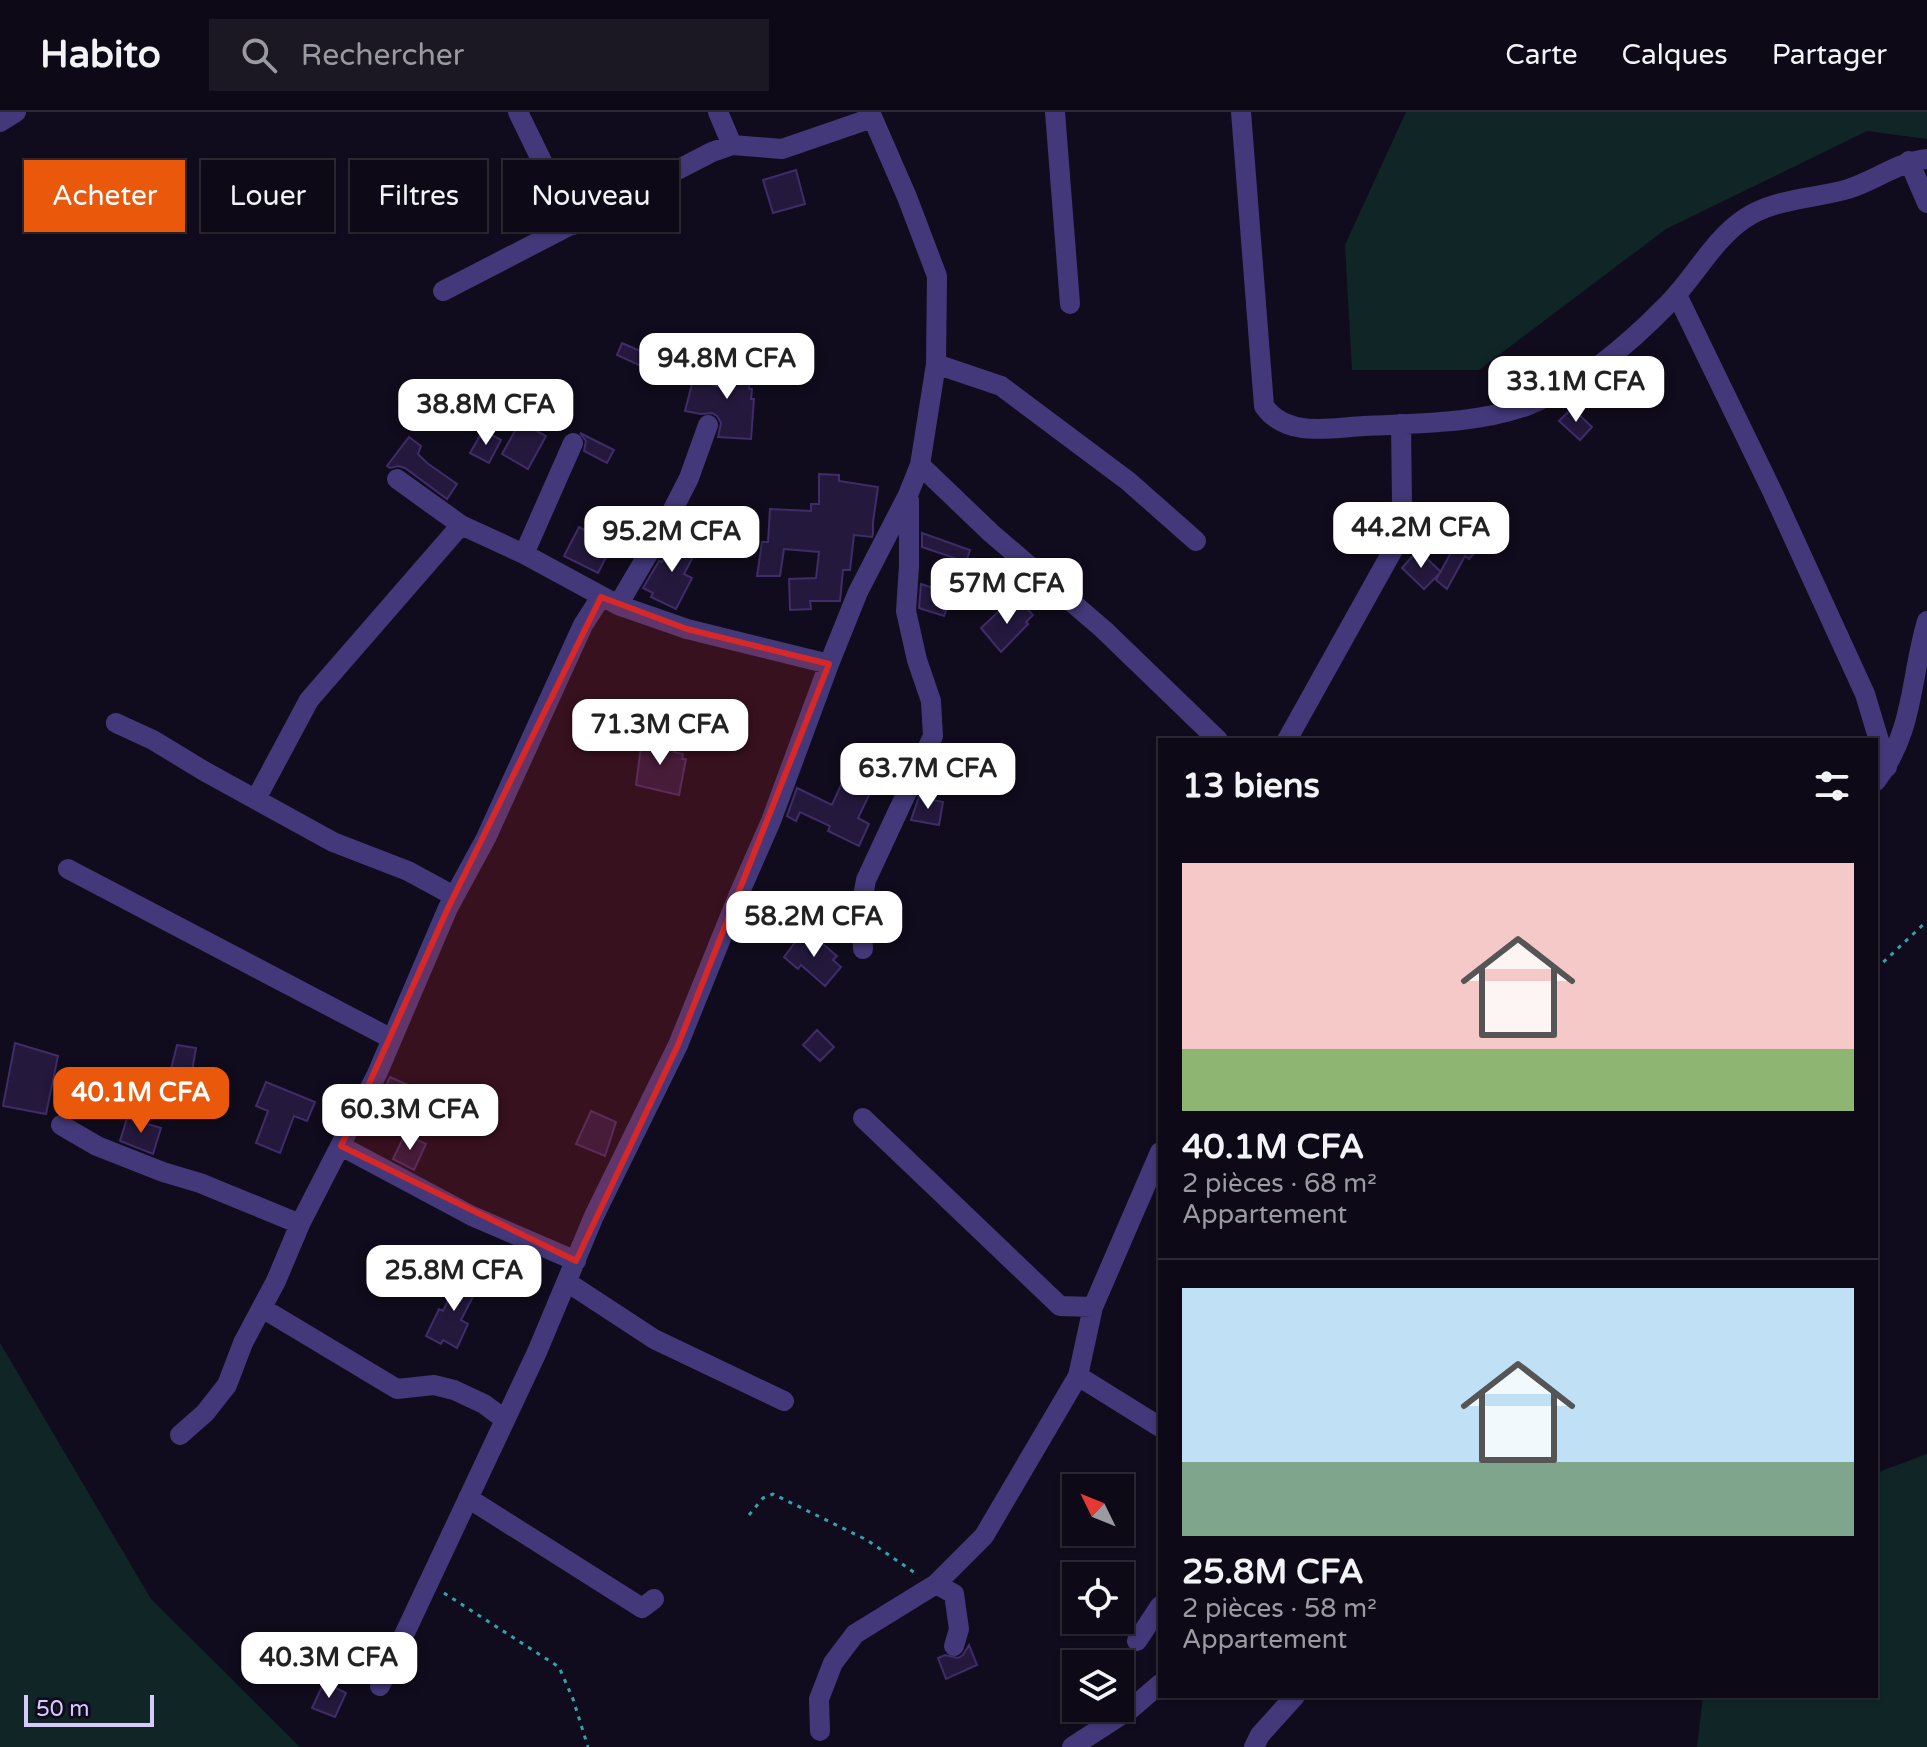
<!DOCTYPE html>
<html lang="fr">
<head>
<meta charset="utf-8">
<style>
	:root { --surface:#0d0916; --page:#1b1723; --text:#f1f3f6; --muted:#9a9aa1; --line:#2d2a35; --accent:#ea580c }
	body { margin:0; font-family:"Varela Round",sans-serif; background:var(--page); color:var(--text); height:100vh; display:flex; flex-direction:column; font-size:30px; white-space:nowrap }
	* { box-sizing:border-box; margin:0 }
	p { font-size:26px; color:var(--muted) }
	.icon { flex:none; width:44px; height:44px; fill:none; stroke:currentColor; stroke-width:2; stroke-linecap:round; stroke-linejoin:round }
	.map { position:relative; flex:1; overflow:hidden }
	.drawer { position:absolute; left:1158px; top:626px; width:720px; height:960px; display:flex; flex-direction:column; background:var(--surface); border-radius:0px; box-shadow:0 2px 6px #0004,0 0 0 2px var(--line) }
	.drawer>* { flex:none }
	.guide { position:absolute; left:24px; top:48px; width:760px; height:72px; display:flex; gap:16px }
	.needle { width:52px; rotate:313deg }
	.buttons { position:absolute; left:1062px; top:1362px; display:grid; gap:16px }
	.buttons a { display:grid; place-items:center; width:72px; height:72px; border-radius:0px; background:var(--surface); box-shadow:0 2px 6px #0004,0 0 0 2px var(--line); font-size:40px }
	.scale { position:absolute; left:24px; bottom:20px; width:130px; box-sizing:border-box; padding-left:8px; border:4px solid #d6cafd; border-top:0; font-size:22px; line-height:28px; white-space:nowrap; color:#d6cafd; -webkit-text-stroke:6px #110c1d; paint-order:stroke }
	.price { position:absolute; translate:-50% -68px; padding:0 18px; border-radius:16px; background:#fff; color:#222; font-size:26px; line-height:52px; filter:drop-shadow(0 2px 4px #0008) }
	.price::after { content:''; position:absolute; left:50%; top:48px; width:24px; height:18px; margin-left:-12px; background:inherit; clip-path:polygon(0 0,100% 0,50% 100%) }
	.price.on { background:var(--accent); color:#fff }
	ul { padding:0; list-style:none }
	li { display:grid; align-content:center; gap:16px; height:424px; padding:0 24px }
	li+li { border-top:2px solid var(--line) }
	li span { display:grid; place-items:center; height:248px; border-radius:0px; color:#555 }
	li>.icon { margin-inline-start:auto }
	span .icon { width:144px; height:144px; fill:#fffc; stroke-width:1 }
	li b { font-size:34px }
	h2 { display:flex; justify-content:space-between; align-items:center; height:96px; padding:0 24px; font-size:34px }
	.chip { padding:0 28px; border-radius:0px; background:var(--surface); box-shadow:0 2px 6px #0004,0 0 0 2px var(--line); font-size:28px; line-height:72px }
	.chip.on { background:var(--accent); color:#fff }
	header { display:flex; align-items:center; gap:48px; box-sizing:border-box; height:112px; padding:0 40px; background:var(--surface); border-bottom:2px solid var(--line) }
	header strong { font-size:38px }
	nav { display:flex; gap:44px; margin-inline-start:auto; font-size:28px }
	.search { width:560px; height:72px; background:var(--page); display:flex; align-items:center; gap:20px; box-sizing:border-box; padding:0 28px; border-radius:0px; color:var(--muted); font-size:30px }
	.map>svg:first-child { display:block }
	.green { fill:#102526 }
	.building { fill:#24193d; stroke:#3f2c68; stroke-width:2 }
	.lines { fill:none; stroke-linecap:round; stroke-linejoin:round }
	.path { stroke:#32a3a9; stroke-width:3; stroke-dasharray:4 6; stroke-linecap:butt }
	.minor { stroke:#43397a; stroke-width:20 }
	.marked { fill:#d62828; fill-opacity:0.2; stroke:#d62828; stroke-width:6; stroke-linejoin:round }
</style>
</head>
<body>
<header>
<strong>Habito</strong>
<div class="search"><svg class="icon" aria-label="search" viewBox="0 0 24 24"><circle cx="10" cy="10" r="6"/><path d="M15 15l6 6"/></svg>Rechercher</div>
<nav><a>Carte</a><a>Calques</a><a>Partager</a></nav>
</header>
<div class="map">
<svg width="1927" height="1635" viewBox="0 0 1927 1635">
	<rect width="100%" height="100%" fill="#110c1d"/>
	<!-- green -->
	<path class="green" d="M1406 0H1927V27L1867 19 1666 117 1479 258H1352L1345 133Z
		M0 1231 151 1487 300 1635H0Z
		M1927 1342V1635H1697L1703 1584H1876V1361Z"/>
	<!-- building -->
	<path class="building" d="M796 58 805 92 773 101 763 68Z
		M649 227 688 231 686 254 646 248Z
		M622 231 647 242 641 254 617 243Z
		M724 251 751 254 749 277H752L751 287H754L751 327 718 325 721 311 717 304 712 301 701 302 685 299 693 268 721 275Z
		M1572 296 1592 315 1580 328 1559 309Z
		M520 310 546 324 528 357 502 342Z
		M483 318 501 328 489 351 470 341Z
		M580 321 614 338 607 351 584 339 586 329Z
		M409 325 421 334 418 342 427 351 457 372 447 387 405 356 398 354 390 356 387 354Z
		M819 362 839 363V369L878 375 873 410V422L872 425 854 423 850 458H843L840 489H810L811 497 790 498 789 467 816 466 819 440 784 437 780 464H757L762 430H768L770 397 811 399V392H819Z
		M1446 406 1480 435 1469 447 1465 444 1447 477 1436 468 1454 435 1435 419Z
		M579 415 613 432 598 461 564 444Z
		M922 421 970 438 966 450 922 435Z
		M676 423 698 435 684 462 692 466 676 497 651 485 653 481 643 476 659 449 662 450Z
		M1418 438 1441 460 1424 477 1402 456Z
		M921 472 952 482 944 504 919 496Z
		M1012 491 1018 497 1023 493 1033 503 1026 510 1028 512 1001 540 981 516 999 499 1002 501Z
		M642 627 675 634 674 640 683 642 682 647H686L679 683 636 673Z
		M857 635 876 641 866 675 872 677 858 706 869 712 859 734 828 719 830 714 800 700 796 709 787 704 797 676 832 693 845 664 848 666Z
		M919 685 943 690 939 713 911 708Z
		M802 821 818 835 822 831 837 844 833 848 841 855 825 874 801 853 798 857 784 845Z
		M817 918 834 935 820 949 803 933Z
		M15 931 58 944 46 1002 3 994Z
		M177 933 196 936 191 965 170 961Z
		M390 965 419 978 402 1017 372 1004Z
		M266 970 315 990 307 1009 294 1004 280 1041 256 1031 268 999 256 994Z
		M591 999 616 1010 605 1044 576 1032Z
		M127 1006 161 1016 153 1042 120 1029Z
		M405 1022 426 1032 414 1058 393 1047Z
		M462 1160 481 1169 461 1208 468 1212 457 1236 443 1228 441 1232 426 1224 439 1197 443 1199Z
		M969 1533 977 1553 946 1567 938 1546 945 1543 958 1546 963 1543Z
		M324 1570 346 1581 335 1605 312 1596Z"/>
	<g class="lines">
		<!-- path -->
		<path class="path" d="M1876 857 1927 809
			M749 1403 763 1386 773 1382 867 1428 918 1463
			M444 1481 559 1555 573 1587 588 1635"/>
		<!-- minor -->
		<path class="minor" d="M518 0 573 113
			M718 0 732 33
			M1055 0 1070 192
			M1241 0 1264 294C1286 326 1330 316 1364 314 1417 311 1476 312 1526 294 1581 273 1627 234 1668 192 1695 165 1712 129 1744 107 1775 86 1814 87 1848 77 1876 68 1898 50 1927 47
			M0 10 16 0
			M1909 49 1927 91
			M443 179 712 40 732 33 782 37 872 6
			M1677 183 1773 381 1865 582 1887 655
			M936 252 1001 274 1128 369 1196 429
			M920 353 991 421 1103 517 1218 628
			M397 367 461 413 524 442 618 493 687 517 829 552
			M524 442 573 331
			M618 493 664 415 689 366 708 313
			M116 611 153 628 204 659 333 730 408 759 454 784
			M1287 628 1398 429 1402 392 1401 312
			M1876 669C1915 618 1910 566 1927 509
			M256 687 309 588 461 413
			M68 757 392 927
			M863 837 861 796 866 768 933 624 931 589 917 548 906 499 909 454V387
			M863 1006 1060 1194 1093 1195
			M61 1013 97 1034 163 1060 200 1071 300 1112
			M341 1034 472 1104 576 1149
			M567 1170 654 1227 784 1289
			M262 1196 397 1277 434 1273 454 1278 484 1292 504 1307
			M1078 1264 1160 1315
			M180 1323 205 1301 227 1273 243 1231 276 1169 300 1112 377 962 448 796 486 726 583 513 601 485
			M468 1386 642 1496 654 1487
			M1137 1529 1160 1494
			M954 1534 959 1517 954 1482 936 1472 984 1424 1078 1264 1093 1195 1160 1040
			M380 1574 537 1240 594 1104 678 933 739 782 771 709 829 552 858 480 908 383 920 353 936 252 937 164 907 85 870 0
			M820 1619 819 1587 833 1551 855 1522 936 1472
			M1072 1635 1132 1596 1160 1572
			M1254 1635 1260 1623 1295 1584"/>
	</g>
	<!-- marked area -->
	<path class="marked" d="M601 485 687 517 829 552 678 933 576 1149 341 1034 448 796Z"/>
</svg>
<div class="buttons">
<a><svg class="needle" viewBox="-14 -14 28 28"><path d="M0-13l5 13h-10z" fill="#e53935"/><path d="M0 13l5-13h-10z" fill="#9a9aa1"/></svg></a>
<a><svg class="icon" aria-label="locate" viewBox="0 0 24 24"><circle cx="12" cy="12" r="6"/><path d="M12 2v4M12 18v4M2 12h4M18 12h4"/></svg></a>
<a><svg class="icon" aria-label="layers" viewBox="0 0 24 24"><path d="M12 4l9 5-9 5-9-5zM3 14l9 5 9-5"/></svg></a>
</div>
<div class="scale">50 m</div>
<b class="price" style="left:727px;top:289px">94.8M CFA</b>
<b class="price" style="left:1576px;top:312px">33.1M CFA</b>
<b class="price" style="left:486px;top:335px">38.8M CFA</b>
<b class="price" style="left:1421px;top:458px">44.2M CFA</b>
<b class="price" style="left:672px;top:462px">95.2M CFA</b>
<b class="price" style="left:1007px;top:514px">57M CFA</b>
<b class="price" style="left:660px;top:655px">71.3M CFA</b>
<b class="price" style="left:928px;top:699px">63.7M CFA</b>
<b class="price" style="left:814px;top:847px">58.2M CFA</b>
<b class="price on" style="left:141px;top:1023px">40.1M CFA</b>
<b class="price" style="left:410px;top:1040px">60.3M CFA</b>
<b class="price" style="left:454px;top:1201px">25.8M CFA</b>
<b class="price" style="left:329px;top:1588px">40.3M CFA</b>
<div class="guide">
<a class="chip on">Acheter</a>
<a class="chip">Louer</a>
<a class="chip">Filtres</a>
<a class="chip">Nouveau</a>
</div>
<section class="drawer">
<h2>13 biens<svg class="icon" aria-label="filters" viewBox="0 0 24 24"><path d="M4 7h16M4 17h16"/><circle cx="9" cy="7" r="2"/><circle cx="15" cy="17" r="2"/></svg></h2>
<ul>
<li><span style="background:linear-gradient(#f6c9c9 75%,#8fb573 0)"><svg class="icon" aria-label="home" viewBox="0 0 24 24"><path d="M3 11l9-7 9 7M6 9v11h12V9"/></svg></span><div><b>40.1M CFA</b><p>2 pièces · 68 m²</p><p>Appartement</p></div></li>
<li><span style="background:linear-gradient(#bfe0f5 70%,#7fa58c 0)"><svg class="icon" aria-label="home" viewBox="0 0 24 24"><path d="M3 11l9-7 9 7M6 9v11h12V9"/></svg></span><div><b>25.8M CFA</b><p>2 pièces · 58 m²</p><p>Appartement</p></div></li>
</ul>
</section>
</div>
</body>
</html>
